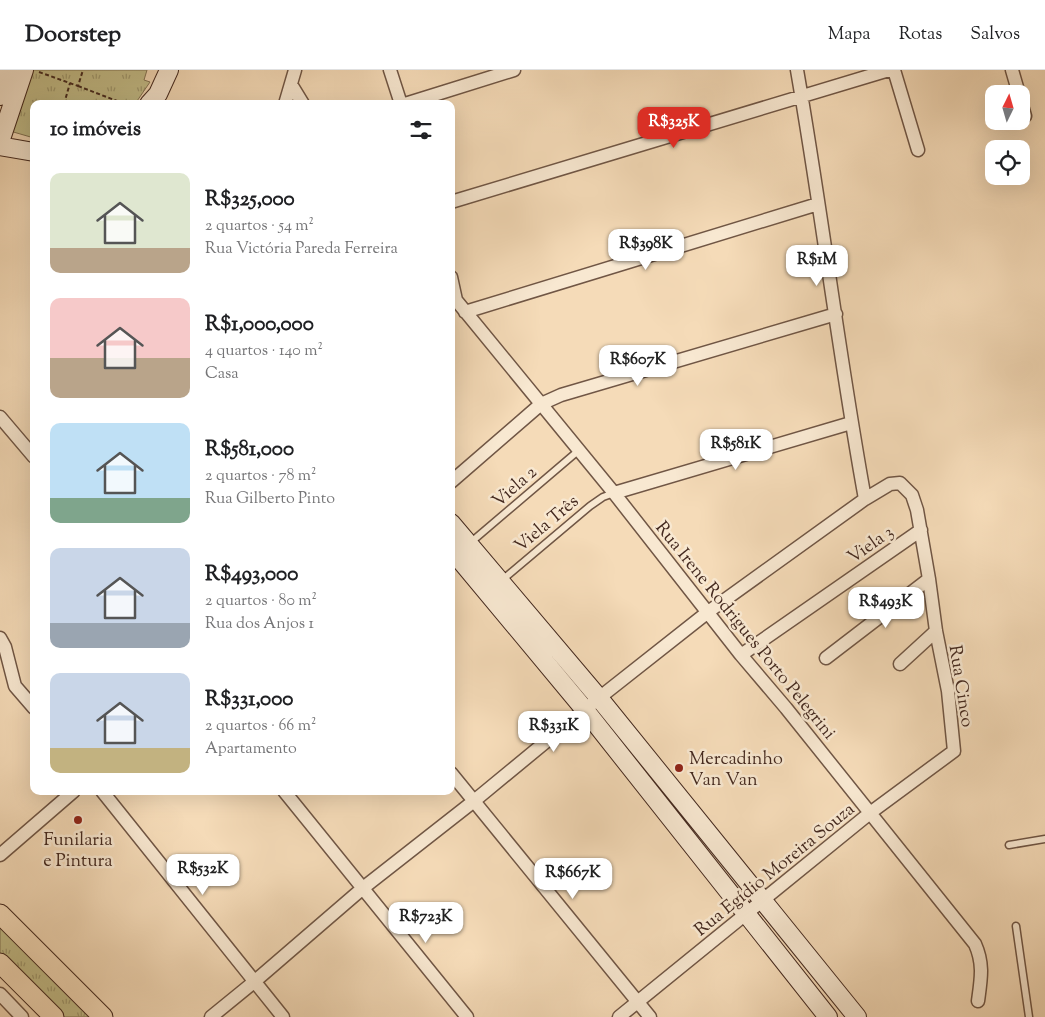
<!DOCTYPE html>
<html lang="pt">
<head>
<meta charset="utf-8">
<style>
	:root { --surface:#fff; --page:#f6f6f6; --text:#202124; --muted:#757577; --line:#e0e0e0; --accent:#d93025 }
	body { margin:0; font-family:"Sorts Mill Goudy",serif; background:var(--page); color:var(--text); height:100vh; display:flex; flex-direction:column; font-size:19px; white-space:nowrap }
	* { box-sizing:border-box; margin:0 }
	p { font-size:16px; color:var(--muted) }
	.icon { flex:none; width:28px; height:28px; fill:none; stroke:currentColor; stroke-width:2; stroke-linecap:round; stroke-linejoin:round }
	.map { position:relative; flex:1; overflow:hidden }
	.details { position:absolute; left:30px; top:30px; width:425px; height:695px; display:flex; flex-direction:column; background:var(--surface); border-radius:10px; box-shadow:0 5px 20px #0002 }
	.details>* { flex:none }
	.needle { width:32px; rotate:5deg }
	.controls { position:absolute; left:985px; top:15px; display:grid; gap:10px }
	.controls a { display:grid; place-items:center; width:45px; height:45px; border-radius:10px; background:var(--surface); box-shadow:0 5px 20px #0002; font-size:25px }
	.price { position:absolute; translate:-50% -42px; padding:0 11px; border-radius:10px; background:#fff; color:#222; font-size:16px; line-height:32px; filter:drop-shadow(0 1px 2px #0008) }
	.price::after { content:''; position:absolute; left:50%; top:30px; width:15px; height:11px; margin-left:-8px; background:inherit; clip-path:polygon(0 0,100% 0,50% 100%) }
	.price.selected { background:var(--accent); color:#fff }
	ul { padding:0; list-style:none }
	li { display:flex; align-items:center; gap:15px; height:125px; padding:0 20px }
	li span { display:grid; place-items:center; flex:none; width:140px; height:100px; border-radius:10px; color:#555 }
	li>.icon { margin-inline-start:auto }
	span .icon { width:60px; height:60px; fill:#fffc; stroke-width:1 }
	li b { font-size:21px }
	h2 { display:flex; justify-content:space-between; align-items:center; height:60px; padding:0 20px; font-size:21px }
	header { display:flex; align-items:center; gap:30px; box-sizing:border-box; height:70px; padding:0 25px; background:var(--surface); border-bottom:1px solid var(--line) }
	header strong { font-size:24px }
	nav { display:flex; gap:28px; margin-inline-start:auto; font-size:18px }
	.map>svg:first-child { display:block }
	.park { fill:url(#park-tufts); stroke:#847454 }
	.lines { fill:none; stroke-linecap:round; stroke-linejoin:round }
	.service-casing { stroke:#705645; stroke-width:9 }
	.minor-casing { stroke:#705645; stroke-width:15 }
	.secondary-casing { stroke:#44291f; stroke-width:20 }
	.primary-casing { stroke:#44291f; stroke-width:21 }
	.path { stroke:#44291f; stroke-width:2; stroke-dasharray:4 2.5; stroke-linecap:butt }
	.service { stroke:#f8e8d1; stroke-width:6 }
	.minor { stroke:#f8e8d1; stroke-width:12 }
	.secondary { stroke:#f8e8d1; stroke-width:18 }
	.primary { stroke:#f5dbb8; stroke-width:19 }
	.poi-dot { fill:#8f2418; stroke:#f8e8d1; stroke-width:2 }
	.labels { text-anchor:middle; stroke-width:5; stroke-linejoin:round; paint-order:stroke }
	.street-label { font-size:18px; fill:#44291f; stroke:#f8e8d1 }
	.poi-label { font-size:18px; fill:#44291f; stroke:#f8e8d1; text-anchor:start }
</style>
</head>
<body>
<header>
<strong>Doorstep</strong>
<nav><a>Mapa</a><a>Rotas</a><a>Salvos</a></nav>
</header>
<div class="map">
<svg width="1045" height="947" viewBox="0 0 1045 947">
	<defs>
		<pattern id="park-tufts" width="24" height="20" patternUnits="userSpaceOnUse" patternTransform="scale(1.25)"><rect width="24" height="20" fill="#c3be8a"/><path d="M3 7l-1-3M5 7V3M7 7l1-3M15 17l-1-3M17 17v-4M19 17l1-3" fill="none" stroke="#a09a70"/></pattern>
	</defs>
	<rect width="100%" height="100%" fill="#f5dbb8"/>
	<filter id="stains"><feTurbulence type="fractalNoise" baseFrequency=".004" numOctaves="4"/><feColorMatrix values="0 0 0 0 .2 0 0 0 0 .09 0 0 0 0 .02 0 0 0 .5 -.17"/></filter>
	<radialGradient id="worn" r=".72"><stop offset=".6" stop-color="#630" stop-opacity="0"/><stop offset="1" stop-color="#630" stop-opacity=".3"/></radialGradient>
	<!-- park -->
	<path class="park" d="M31 0H147L144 10 150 12 135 34H34V68L10 61Z
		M0 857 90 947H60L0 888Z"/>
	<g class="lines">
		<!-- service casing -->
		<g class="service-casing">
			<path id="service" d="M470 473 578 381
				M501 511 590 436 603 427 614 423
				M1009 775 1045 769
				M1016 856 1029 947"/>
		</g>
		<!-- minor casing -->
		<g class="minor-casing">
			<path id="minor" d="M390 0 401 34
				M797 0C822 143 839 287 865 429
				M894 0 918 80
				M1012 0 1019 24
				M292 16 303 34
				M1021 32 1025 46
				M285 34 295 0
				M405 34 514 0
				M451 132 889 0
				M451 207 456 230
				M451 224 614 423 741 585 786 638 975 874C984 894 981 909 978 931
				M465 242 818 134
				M0 347 34 387
				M451 412 541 334 561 325 836 244
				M614 423 851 353
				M0 568 5 577 15 616 34 638
				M741 585 921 460
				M826 588 929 509
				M900 594 936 561
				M451 703 650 947
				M102 721 283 947
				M284 721 467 947
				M0 785 74 721
				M0 924 22 947
				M211 947 254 912 363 818 474 731 599 628 708 542 865 429 890 414 900 413 912 425 917 440 929 509 936 561 948 621 954 681 870 743 619 947"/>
		</g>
		<!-- secondary casing -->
		<g class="secondary-casing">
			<path id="secondary" d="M0 26 9 0
				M149 34 158 24 169 0
				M0 72 24 0
				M0 76 34 82
				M451 453 599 628 857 947
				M451 479 585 640 828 947"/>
		</g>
		<!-- primary casing -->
		<g class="primary-casing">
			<path id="primary" d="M0 844 103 947
				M0 893 54 947"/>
		</g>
		<!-- path -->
		<path class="path" d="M39 2 78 16 83 0
			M78 16 117 31V34
			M64 34 70 13"/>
		<!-- service -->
		<use href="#service" class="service"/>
		<!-- minor -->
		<use href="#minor" class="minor"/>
		<!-- secondary -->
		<use href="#secondary" class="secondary"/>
		<!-- primary -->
		<use href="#primary" class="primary"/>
	</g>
	<!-- markers -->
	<g class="poi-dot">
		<circle cx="679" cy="698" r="5"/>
		<circle cx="78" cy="750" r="5"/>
	</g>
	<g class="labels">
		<!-- street labels -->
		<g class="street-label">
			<text transform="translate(514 416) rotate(-41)" y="6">Viela 2</text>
			<text transform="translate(546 453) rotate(-40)" y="6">Viela Três</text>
			<text transform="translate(870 474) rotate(-35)" y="6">Viela 3</text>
			<text transform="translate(746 560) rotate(51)" y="6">Rua Irene Rodrigues Porto Pelegrini</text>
			<text transform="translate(962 616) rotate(81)" y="6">Rua Cinco</text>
			<text transform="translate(774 799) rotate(-39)" y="6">Rua Egídio Moreira Souza</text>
		</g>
		<!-- poi labels -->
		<g class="poi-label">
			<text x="689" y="694">Mercadinho<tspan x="689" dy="21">Van Van</tspan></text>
			<text x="78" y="775" text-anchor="middle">Funilaria<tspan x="78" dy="21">e Pintura</tspan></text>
		</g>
	</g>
	<rect width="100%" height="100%" filter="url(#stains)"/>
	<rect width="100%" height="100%" fill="url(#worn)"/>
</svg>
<div class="controls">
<a><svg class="needle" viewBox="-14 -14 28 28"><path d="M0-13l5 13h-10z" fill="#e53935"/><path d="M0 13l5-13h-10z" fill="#757577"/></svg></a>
<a><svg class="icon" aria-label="locate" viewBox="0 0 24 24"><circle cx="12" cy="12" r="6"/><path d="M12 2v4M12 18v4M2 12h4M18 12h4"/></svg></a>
</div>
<b class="price selected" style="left:674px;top:79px">R$325K</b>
<b class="price" style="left:646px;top:201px">R$398K</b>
<b class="price" style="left:817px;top:217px">R$1M</b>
<b class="price" style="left:638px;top:317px">R$607K</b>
<b class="price" style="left:736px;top:401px">R$581K</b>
<b class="price" style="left:886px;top:559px">R$493K</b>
<b class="price" style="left:554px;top:683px">R$331K</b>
<b class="price" style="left:203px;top:826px">R$532K</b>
<b class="price" style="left:573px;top:830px">R$667K</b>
<b class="price" style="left:426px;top:874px">R$723K</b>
<section class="details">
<h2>10 imóveis<svg class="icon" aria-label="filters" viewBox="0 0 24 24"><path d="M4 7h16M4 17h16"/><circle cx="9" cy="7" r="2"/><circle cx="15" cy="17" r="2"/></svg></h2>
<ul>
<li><span style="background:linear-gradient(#dfe7d0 75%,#b9a48a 0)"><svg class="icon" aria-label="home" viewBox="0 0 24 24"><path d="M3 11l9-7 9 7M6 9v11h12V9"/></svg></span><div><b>R$325,000</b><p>2 quartos · 54 m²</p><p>Rua Victória Pareda Ferreira</p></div></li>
<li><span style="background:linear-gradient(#f6c9c9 60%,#b9a48a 0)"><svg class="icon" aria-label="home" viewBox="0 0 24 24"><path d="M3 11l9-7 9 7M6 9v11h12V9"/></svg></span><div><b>R$1,000,000</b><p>4 quartos · 140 m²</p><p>Casa</p></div></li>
<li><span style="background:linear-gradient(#bfe0f5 75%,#7fa58c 0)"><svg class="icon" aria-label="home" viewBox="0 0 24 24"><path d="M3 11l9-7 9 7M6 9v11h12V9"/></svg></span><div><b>R$581,000</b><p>2 quartos · 78 m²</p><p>Rua Gilberto Pinto</p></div></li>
<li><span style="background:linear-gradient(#c9d6e8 75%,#9aa5b1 0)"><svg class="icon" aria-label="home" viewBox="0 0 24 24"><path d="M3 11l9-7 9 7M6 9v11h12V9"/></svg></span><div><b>R$493,000</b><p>2 quartos · 80 m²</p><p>Rua dos Anjos 1</p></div></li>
<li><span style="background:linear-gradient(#c9d6e8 75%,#c2b280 0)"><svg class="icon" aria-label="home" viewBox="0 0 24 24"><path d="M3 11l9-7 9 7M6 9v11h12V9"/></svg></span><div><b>R$331,000</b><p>2 quartos · 66 m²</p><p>Apartamento</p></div></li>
</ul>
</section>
</div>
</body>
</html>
